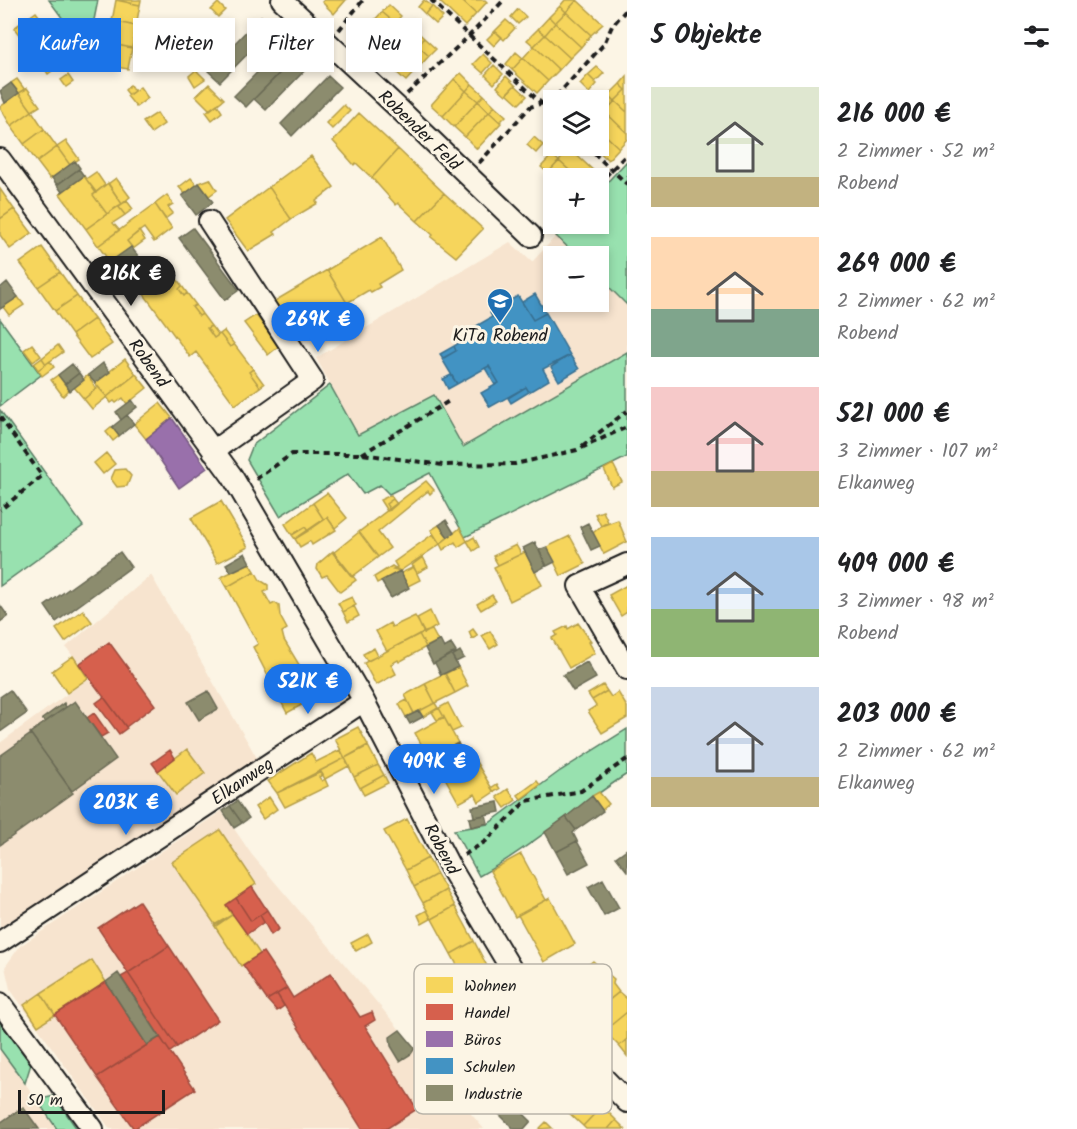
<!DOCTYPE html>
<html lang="de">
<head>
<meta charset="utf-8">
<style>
	:root { --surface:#fff; --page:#f6f6f6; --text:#202124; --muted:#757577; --accent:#1a73e8 }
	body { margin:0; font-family:Kalam,sans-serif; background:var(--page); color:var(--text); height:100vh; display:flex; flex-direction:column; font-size:22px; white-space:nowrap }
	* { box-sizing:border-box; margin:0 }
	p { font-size:20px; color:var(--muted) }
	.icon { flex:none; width:33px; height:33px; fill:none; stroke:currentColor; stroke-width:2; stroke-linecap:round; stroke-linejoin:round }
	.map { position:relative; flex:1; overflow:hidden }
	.drawer { display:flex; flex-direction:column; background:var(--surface); width:450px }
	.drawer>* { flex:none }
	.guide { position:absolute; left:18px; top:18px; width:519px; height:54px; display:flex; gap:12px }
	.fabs { position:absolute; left:543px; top:90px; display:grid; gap:12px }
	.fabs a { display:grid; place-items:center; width:66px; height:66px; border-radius:0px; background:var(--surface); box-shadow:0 3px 9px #0003; font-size:30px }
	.scale { position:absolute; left:18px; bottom:15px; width:147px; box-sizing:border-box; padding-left:6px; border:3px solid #1c1c1c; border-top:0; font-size:16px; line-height:21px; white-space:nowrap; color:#1c1c1c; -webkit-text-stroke:4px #fcf5e5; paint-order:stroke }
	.price { position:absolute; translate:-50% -51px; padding:0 14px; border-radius:21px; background:var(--accent); color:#fff; font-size:20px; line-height:39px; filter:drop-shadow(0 2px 3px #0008) }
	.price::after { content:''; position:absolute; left:50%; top:36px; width:18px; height:14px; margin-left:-9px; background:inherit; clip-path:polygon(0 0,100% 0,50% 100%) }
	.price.selected { background:#222; color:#fff }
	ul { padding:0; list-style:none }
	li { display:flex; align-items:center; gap:18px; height:150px; padding:0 24px }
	li span { display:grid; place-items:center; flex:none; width:168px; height:120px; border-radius:0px; color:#555 }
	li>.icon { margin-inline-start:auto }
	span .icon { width:72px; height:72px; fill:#fffc; stroke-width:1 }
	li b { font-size:26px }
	h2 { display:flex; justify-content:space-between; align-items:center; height:72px; padding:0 24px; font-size:26px }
	.pill { padding:0 21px; border-radius:0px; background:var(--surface); box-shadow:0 3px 9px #0003; font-size:21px; line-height:54px }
	.pill.selected { background:var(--accent); color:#fff }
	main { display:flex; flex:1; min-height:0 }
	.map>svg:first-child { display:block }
	.built { fill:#f7e4cf }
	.green { fill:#98e1af; stroke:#5a7e66; stroke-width:1.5 }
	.homes { fill:#f6d55c; stroke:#b59e49; stroke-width:1.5 }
	.shops { fill:#d6604d; stroke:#9e4c3e; stroke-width:1.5 }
	.offices { fill:#9970ab; stroke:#745780; stroke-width:1.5 }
	.schools { fill:#4393c3; stroke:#376f91; stroke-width:1.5 }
	.industry { fill:#8c8c6e; stroke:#6a6a55; stroke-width:1.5 }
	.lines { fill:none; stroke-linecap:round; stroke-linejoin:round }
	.minor-casing { stroke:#1c1c1c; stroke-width:24 }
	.path { stroke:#1c1c1c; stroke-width:4; stroke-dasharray:6 4.5; stroke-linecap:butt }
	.minor { stroke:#fcf5e5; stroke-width:20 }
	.labels { text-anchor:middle; stroke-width:6; stroke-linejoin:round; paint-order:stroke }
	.street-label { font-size:18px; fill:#1c1c1c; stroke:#fcf5e5 }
	.poi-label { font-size:18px; fill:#1c1c1c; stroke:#fcf5e5 }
	.key { fill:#fcf5e5; stroke:#b9b4a9; stroke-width:1.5 }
	.key-label { font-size:16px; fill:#1c1c1c }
</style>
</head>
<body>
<main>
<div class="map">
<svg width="627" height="1129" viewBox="0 0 627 1129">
	<rect width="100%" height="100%" fill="#fcf5e5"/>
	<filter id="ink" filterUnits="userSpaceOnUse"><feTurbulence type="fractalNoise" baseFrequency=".0167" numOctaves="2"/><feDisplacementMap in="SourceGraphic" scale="12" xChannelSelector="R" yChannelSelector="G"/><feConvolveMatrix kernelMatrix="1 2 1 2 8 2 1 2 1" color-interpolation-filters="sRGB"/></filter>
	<g filter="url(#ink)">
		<!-- built -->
		<path class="built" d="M556 236 577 256H554V302H598L599 277 627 305V352L463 447 434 395 358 435 316 358 510 242 532 262Z
			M151 575 257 758 0 928V743L89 678 66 647Z
			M222 811 252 855 484 1129H110L10 989 5 967 20 946Z
			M0 1049 25 1083 57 1129H0Z"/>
		<!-- green -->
		<path class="green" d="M49 0H98L90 40 85 44 80 42Z
			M627 161V305L599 277 598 256H577L556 236 568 224H598L599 191Z
			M0 319 41 375 0 406Z
			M627 352V457L465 537 430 473 389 494 380 485 363 494 348 474 280 516 247 460 253 445 330 385 358 435 434 395 463 447Z
			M0 410 83 526 0 586Z
			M627 729V774C577 806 532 847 479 876L454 830 488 824 560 771Z
			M0 1022 31 1064 25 1083 0 1049Z
			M54 1096 77 1129H57L37 1100Z"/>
		<!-- homes -->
		<path class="homes" d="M116 0 140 5 136 26 112 21Z
			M116 0H141L140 5Z
			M324 0H346L334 14 322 2Z
			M424 0 432 6 425 14 418 7Z
			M442 0H461L476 14 465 26 440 2Z
			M461 0H485L487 2 476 14Z
			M565 0H577L566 12 560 6Z
			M577 0 603 24 591 35 566 12Z
			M218 3 225 10 218 17 211 10Z
			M389 5 401 16 395 23 382 12Z
			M432 6 443 17 436 24 425 14Z
			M560 6 566 12 555 23 549 17Z
			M518 9 526 17 518 24 511 17Z
			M36 12 45 24 23 40 14 28Z
			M382 12 395 23 371 48 359 37Z
			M566 12 591 35 581 47 555 23Z
			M549 17 555 23 545 35 538 29Z
			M506 20 515 28 504 40 495 31Z
			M112 21 136 26 132 48 107 43Z
			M395 23 406 34 382 59 371 48Z
			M555 23 581 47 570 58 545 35Z
			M45 24 53 35 31 51 23 39Z
			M412 27 424 38 417 45 406 34Z
			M538 29 545 35 534 46 527 40Z
			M495 31 502 37 494 46 487 39Z
			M406 34 417 45 394 70 382 59Z
			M53 35 61 46 40 62 31 51Z
			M545 35 570 58 559 70 534 46Z
			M424 38 436 49 429 56 417 45Z
			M107 43 132 48 128 69 103 65Z
			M417 45 429 56 406 81 394 70Z
			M61 46 69 58 48 74 40 62Z
			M534 46 559 70 548 81 523 58Z
			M206 49 211 53 205 60 200 55Z
			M516 52 523 58 512 70 506 64Z
			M483 54 492 63 483 73 473 64Z
			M523 58 548 81 537 93 512 70Z
			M494 65 503 74 494 84 485 75Z
			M597 67 604 73 595 82 588 75Z
			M196 70 205 79 195 86 189 76Z
			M461 73 472 84 466 91 454 79Z
			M68 75 73 82 66 87 61 80Z
			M588 75 597 84 589 93 580 84Z
			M506 76 515 85 506 95 497 87Z
			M627 76V89L626 90 620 84Z
			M17 79 25 90 19 93 11 83Z
			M454 79 466 91 443 116 431 105Z
			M209 84 224 99 210 110 196 96Z
			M472 84 484 95 478 101 466 91Z
			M620 84 626 90 615 101 609 95Z
			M130 85 134 91 129 95 125 90Z
			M515 85 527 96 519 104 507 93Z
			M140 87 148 98 136 107 127 96Z
			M27 88 40 106 32 111 19 93Z
			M626 90H627V112L615 101Z
			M466 91 478 101 454 127 443 116Z
			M19 93 32 111 11 126 0 107Z
			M484 95 495 106 489 112 478 101Z
			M609 95 615 101 605 112 598 107Z
			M478 101 489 112 465 137 454 127Z
			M615 101 627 112V133L605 112Z
			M217 104 222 112 212 120 206 112Z
			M344 105 350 111 332 129 326 123Z
			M495 106 506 116 500 122 489 112Z
			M32 111 44 129 24 144 11 126Z
			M489 112 501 123 477 149 465 137Z
			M605 112 627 133V139L619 148 598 128V119Z
			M157 113 164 124 151 133 143 122Z
			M359 113 398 149 372 178 356 163 354 165 333 141Z
			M598 128 619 148 608 160 593 146H598Z
			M44 129 57 147 37 162 24 144Z
			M534 137 543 145 536 153 527 145Z
			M66 141 79 159 70 165 57 147Z
			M57 147 70 165 50 179 37 162Z
			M398 149 444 193 417 221 398 203 396 205 372 178Z
			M570 149 596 173 590 178H578L559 161Z
			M552 155 559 161 548 173 541 167Z
			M311 156 334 187 316 201 318 203 291 219 269 187Z
			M559 161 578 178H554L548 173Z
			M96 172 105 185 96 192 86 179Z
			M84 176 96 193 93 195 107 214 86 229 60 194Z
			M116 178 130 197 122 204 108 184Z
			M191 178 197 185 185 194 179 187Z
			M210 179 217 190 209 196 199 183Z
			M108 183 122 204 107 214 93 195Z
			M269 187 291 219 274 232 276 234 248 251 225 220Z
			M0 189 14 209 0 219Z
			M444 193 483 229 456 257 431 237 433 235 417 221Z
			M167 195 173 204 168 207 173 213 165 219 155 204Z
			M127 201 133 209 125 215 118 206Z
			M155 204 172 228 154 242 144 228 127 241 132 247 110 262 98 246Z
			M118 206 125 215 113 223 119 230 98 246 86 229Z
			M14 209 32 233 10 249 0 235V219Z
			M139 231 145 240 133 249 127 241Z
			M382 237 401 270 378 284 380 287 371 292 369 290 347 303 327 270Z
			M42 247 60 272 38 287 20 263Z
			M160 257 172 272 168 275 157 260Z
			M157 260 168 275 172 272 182 286 179 289 184 296 187 293 196 305 192 307 199 316 202 314 211 326 207 328 214 338 220 334 230 347 234 344 253 369 249 372 260 387 235 405 196 352 190 357 132 278Z
			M327 270 347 303 325 316 326 319 293 336 273 302Z
			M60 272 77 296 55 311 38 287Z
			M182 286 187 293 184 296 179 289Z
			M77 296 94 319 72 335 55 311Z
			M18 297 24 305 9 315 3 307Z
			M196 305 202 314 199 316 192 307Z
			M256 315 279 346 268 355 244 323Z
			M94 319 112 344 90 359 72 335Z
			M211 326 218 335 214 338 207 328Z
			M224 331 234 344 230 347 220 334Z
			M32 344 41 356 33 362 24 350Z
			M58 345 63 352 46 364 42 358Z
			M42 358 46 364 38 370 34 364Z
			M125 359 136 374 107 397 95 383Z
			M50 361 54 367 42 376 38 370Z
			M253 369 264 384 260 387 249 372Z
			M136 374 147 388 127 404 123 398 116 403 114 401 111 403 107 397Z
			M58 375 69 390 63 396 51 380Z
			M88 375 96 389 84 399 74 387Z
			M98 387 107 397 92 409 84 399Z
			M160 403 172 418 146 439 134 424Z
			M112 427 119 436 113 441 106 432Z
			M106 453 115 464 103 474 94 463Z
			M613 464 622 482 612 487 604 469Z
			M125 469 131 476 127 486 117 487 111 479 115 470Z
			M426 481 434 490 430 494 428 491 378 532 390 548 378 557 359 532Z
			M327 493 347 518 335 528 327 517 324 520 313 503Z
			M391 495 393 499 386 504 390 510 387 511 380 500Z
			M393 499 397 504 390 510 386 504Z
			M221 501 248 547 217 563 191 518Z
			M313 503 324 520 308 531 305 527 292 535 285 524Z
			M603 511 608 522 601 526 595 514Z
			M327 517 336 530 312 545 310 541 300 547 295 539Z
			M618 520 627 542 604 554 593 533 601 526Z
			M439 525 448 537 440 544 431 530Z
			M305 527 308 531 295 539 292 535Z
			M460 528 467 541 458 547 455 542 443 550 440 544Z
			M359 532 378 557 352 577 333 553Z
			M433 534 440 544 400 571 393 569 397 567 394 562Z
			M570 536 585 564 561 576 547 547Z
			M474 537 479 547 473 551 467 541Z
			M516 545 521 554 498 565 493 556Z
			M333 551 356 580 340 592 327 575 322 577 317 569 318 564Z
			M525 552 542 585 510 601 494 567Z
			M423 557 428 567 417 573 412 565Z
			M250 563 255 571 227 587 221 577Z
			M392 566 400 571 377 583 374 577Z
			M414 567 420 580 408 586 401 573Z
			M255 571 260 580 268 585V590L264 592 271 605 275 603 279 606 280 616 287 629 282 632 284 640 318 696 287 713 253 647 258 644 227 587Z
			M627 585V612L621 616 609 595Z
			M492 595 496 601 481 610 477 604Z
			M352 597 356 605 343 612 338 603Z
			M354 606 359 616 348 622 343 612Z
			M83 610 92 622 65 642 56 629Z
			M430 611 437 626 424 634 417 618Z
			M415 616 424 632 387 651 376 631 390 623 392 627Z
			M578 623 591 641 589 642 595 653 569 668 552 638 557 635 555 632 567 626 568 629Z
			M473 629 478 636 472 639 469 632Z
			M432 630 438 641 426 647 419 634Z
			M490 631 498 644 490 649 482 636Z
			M419 634 426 647 399 662 398 660 391 664 396 674 376 685 364 663Z
			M374 648 378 656 367 661 363 654Z
			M73 656 88 678 67 693 52 671Z
			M458 667 468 686 455 693 445 674Z
			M445 673 455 693 435 703 425 683Z
			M425 684 435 703 414 714 405 695Z
			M603 685 607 691 592 700 588 694Z
			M607 691 611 697 618 692 627 707V718L602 733 588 711 596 706 592 700Z
			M407 700 414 713 406 717 399 704Z
			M435 703 438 708 423 717 419 711Z
			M448 703 461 728 452 732 439 708Z
			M439 708 444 717 437 720 432 712Z
			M444 717 458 743 429 758 415 733Z
			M358 727 368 745 345 758 335 739Z
			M368 746 378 765 354 777 345 758Z
			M187 749 205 773 176 795 158 771Z
			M340 750 345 758 277 793 268 781 311 753 316 762Z
			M345 758 349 766 325 779 320 771Z
			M475 760 494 792 479 802 475 794 459 803 444 776Z
			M378 765 384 775 360 788 354 777Z
			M321 772 323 775 319 777 322 781 325 779 328 786 285 807 277 793Z
			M384 775 388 783 364 795 360 788Z
			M537 781 540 785 521 799 518 795Z
			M497 784 500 789 494 792 491 788Z
			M508 789 516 800 505 808 497 797Z
			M599 792 609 804 602 810 592 796Z
			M269 797 277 809 263 819 255 807Z
			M407 819 428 858 406 870 384 831Z
			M220 830 256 884 226 905 232 915 216 926 172 862Z
			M521 854 546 900 515 917 490 871Z
			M428 858 437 874 414 887 406 870Z
			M437 874 446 890 423 903 414 887Z
			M446 890 455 906 432 919 423 903Z
			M550 898 575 944 544 962 518 915Z
			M455 906 474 941 451 954 432 919Z
			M427 910 431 919 422 924 418 915Z
			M232 912 260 954 241 966 214 925 232 915Z
			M368 934 372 942 356 951 351 943Z
			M474 941 489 970 467 983 451 954Z
			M92 960 106 982 55 1015 41 993Z
			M593 961 614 979 613 984 619 992 592 1014 566 983Z
			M619 992 627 999V1012L604 1031 592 1014Z
			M41 993 55 1015 38 1026 24 1005Z
			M627 1012V1039L619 1046 604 1031Z
			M627 1040V1056L619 1046Z
			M588 1093 602 1106 583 1126 568 1112Z
			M602 1106 616 1120 608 1129H586L583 1126Z
			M616 1120 625 1129H608Z
			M546 1122 552 1128 539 1129Z"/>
		<!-- shops -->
		<path class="shops" d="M109 642 155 705 126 727 79 664Z
			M104 697 127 728 119 734 96 703Z
			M94 713 108 733 101 737 87 718Z
			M170 750 175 758 158 771 152 763Z
			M252 887 267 910 251 921 236 898Z
			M236 898 251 921 260 915 264 922 247 934 226 905Z
			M139 901 169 946 128 973 98 928Z
			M267 910 279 929 271 935 260 915Z
			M169 946 218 1020 177 1047 128 973Z
			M263 952 287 988 267 1000 243 965Z
			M128 973 177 1047 170 1052 121 977Z
			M331 973 360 1017 372 1012 375 1020 365 1026 417 1109 386 1129H362L277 994 287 988 293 998Z
			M106 982 147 1045 97 1077 55 1015Z
			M277 994 284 1006 277 1011 267 1000Z
			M160 1037 195 1089 134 1129 97 1077Z"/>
		<!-- offices -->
		<path class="offices" d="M172 418 207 468 179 488 146 439Z"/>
		<!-- schools -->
		<path class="schools" d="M535 294 546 313 533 320 522 302Z
			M518 296 533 320 546 313 570 355 543 369 549 380 529 392 526 387 490 407 481 393 499 383 489 366 457 384 442 359 456 351 454 346 481 330 478 325 506 309 503 304Z
			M503 304 506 309 492 317 490 313Z
			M478 325 481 330 467 338 465 333Z
			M454 346 456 351 443 358 440 354Z
			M570 355 579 369 559 381 551 367Z
			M489 366 499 383 495 385 485 368Z
			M451 375 457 384 448 389 443 379Z
			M526 387 529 392 511 403 508 398Z"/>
		<!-- industry -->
		<path class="industry" d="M261 16 273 28 220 82 208 71Z
			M287 42 299 53 246 107 234 96Z
			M302 51 313 62 266 110 254 99Z
			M328 76 340 87 292 136 281 124Z
			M11 83 19 93 5 103 0 91Z
			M75 161 80 168 57 185 52 178Z
			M79 169 84 176 62 192 57 185Z
			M199 183 213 202 196 215 182 196Z
			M193 228 239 290 225 300 179 238Z
			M131 247 139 257 117 273 110 262Z
			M7 282 18 297 0 309V288Z
			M103 363 110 372 95 383 88 375Z
			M72 364 79 373 65 384 58 375Z
			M79 373 84 380 70 391 65 384Z
			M132 400 137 407 121 420 116 412Z
			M127 415 134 424 119 436 112 427Z
			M446 520 454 533 448 537 439 525Z
			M588 523 600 546 591 550 580 527Z
			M535 542 546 566 535 572 523 548Z
			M547 547 555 562 547 566 539 550Z
			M120 552 131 567 56 622 45 606Z
			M245 553 250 563 231 572 226 564Z
			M400 571 409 588 391 598 381 581Z
			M0 605 8 616 0 622Z
			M440 640 444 648 451 644 456 652 433 664 425 648Z
			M460 651 464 658 456 662 452 656Z
			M451 654 458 667 441 675 435 663Z
			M587 662 596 678 573 691 563 675Z
			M10 690 27 713 0 732V697Z
			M208 691 218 709 199 720 188 702Z
			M75 701 116 759 72 791 30 733Z
			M64 703 66 707 45 722 42 719Z
			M419 711 423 717 410 724 406 717Z
			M31 734 73 793 0 845V756Z
			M458 743 467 760 443 772 435 755Z
			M592 796 603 811 576 830 566 817Z
			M237 801 249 818 242 823 230 806Z
			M498 802 500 812 474 817 472 807Z
			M230 806 242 823 234 828 223 811Z
			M486 815 488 823 471 827 469 818Z
			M566 817 576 830 573 833 577 841 556 852 545 832Z
			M577 841 589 863 568 874 556 852Z
			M627 849V871L616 857Z
			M603 879 619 908 604 916 588 887Z
			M118 973 160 1037 147 1045 106 982Z
			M400 1030 415 1048 411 1054 400 1061 391 1046 390 1037Z
			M500 1091 531 1121 524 1129H514L488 1103Z
			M23 1107 39 1129H0V1123Z"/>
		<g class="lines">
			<!-- minor casing -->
			<g class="minor-casing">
				<path id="minor" d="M282 0 395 105 531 236
					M0 159 232 476 364 701 449 865 532 1004 627 1102
					M209 221 313 380 213 451
					M627 564 579 586 627 669
					M0 942 364 701
					M0 1003 93 1129"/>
			</g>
			<!-- path -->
			<path class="path" d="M431 0 554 115
				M339 30 363 0
				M407 94 469 36 504 0
				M586 146 627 184
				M479 163 530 107 553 100 604 44 612 26 627 9
				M598 184 627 154
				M549 230 561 224
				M0 417 42 476 0 510
				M582 446 627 411
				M362 454 449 401
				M256 479 292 454H362L443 465 515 464 577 450 627 427
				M464 855 486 841 526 801 581 791 627 759"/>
			<!-- minor -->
			<use href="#minor" class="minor"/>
		</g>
	</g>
	<!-- icons -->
	<defs>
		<g id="school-pin" transform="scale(1.35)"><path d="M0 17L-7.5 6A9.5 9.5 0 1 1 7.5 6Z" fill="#1f6fb2" stroke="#fcf5e5"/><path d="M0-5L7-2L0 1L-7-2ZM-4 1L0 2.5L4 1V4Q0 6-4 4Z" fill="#fff"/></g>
	</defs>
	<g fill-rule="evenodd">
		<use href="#school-pin" x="500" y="301"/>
	</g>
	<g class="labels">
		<!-- street labels -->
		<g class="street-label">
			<text transform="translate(420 130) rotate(44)" y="6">Robender Feld</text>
			<text transform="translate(149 363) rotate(54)" y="6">Robend</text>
			<text transform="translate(242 781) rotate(-34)" y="6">Elkanweg</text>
			<text transform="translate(442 849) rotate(62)" y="6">Robend</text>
		</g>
		<!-- poi labels -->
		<g class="poi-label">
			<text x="500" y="341">KiTa Robend</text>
		</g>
	</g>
	<!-- legend -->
	<rect x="414" y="964" width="198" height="150" rx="9" class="key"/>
	<rect x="426" y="977" width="27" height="16" fill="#f6d55c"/>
	<rect x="426" y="1004" width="27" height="16" fill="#d6604d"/>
	<rect x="426" y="1031" width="27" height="16" fill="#9970ab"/>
	<rect x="426" y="1058" width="27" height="16" fill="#4393c3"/>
	<rect x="426" y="1085" width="27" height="16" fill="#8c8c6e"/>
	<g class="key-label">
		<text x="464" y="991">Wohnen</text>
		<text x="464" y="1018">Handel</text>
		<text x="464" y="1045">Büros</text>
		<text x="464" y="1072">Schulen</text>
		<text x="464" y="1099">Industrie</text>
	</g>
</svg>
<div class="fabs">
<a><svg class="icon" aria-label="layers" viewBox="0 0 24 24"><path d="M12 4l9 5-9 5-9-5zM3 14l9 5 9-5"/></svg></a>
<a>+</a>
<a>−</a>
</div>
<div class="scale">50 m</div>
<b class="price selected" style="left:131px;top:307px">216K €</b>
<b class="price" style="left:318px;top:353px">269K €</b>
<b class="price" style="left:308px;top:715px">521K €</b>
<b class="price" style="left:434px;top:795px">409K €</b>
<b class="price" style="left:126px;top:836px">203K €</b>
<div class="guide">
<a class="pill selected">Kaufen</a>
<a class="pill">Mieten</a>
<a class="pill">Filter</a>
<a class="pill">Neu</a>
</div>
</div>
<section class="drawer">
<h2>5 Objekte<svg class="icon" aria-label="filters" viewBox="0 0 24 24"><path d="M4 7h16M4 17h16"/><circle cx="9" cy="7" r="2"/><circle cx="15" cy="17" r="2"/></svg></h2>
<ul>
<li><span style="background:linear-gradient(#dfe7d0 75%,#c2b280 0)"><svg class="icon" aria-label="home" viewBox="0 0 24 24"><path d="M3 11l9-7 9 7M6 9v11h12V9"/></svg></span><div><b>216 000 €</b><p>2 Zimmer · 52 m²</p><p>Robend</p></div></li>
<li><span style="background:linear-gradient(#ffd9b3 60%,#7fa58c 0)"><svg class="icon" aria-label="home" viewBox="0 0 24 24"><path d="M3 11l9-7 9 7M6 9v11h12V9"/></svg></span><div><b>269 000 €</b><p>2 Zimmer · 62 m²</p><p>Robend</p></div></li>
<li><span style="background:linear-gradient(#f6c9c9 70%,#c2b280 0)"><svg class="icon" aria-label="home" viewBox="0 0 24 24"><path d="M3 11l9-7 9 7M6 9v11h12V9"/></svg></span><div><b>521 000 €</b><p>3 Zimmer · 107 m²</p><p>Elkanweg</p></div></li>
<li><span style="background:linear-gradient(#a9c7e8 60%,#8fb573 0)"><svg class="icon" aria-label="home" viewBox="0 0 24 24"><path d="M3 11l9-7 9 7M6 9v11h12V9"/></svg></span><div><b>409 000 €</b><p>3 Zimmer · 98 m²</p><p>Robend</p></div></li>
<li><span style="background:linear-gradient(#c9d6e8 75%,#c2b280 0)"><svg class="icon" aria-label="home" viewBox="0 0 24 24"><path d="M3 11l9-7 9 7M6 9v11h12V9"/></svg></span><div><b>203 000 €</b><p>2 Zimmer · 62 m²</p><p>Elkanweg</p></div></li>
</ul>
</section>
</main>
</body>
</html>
